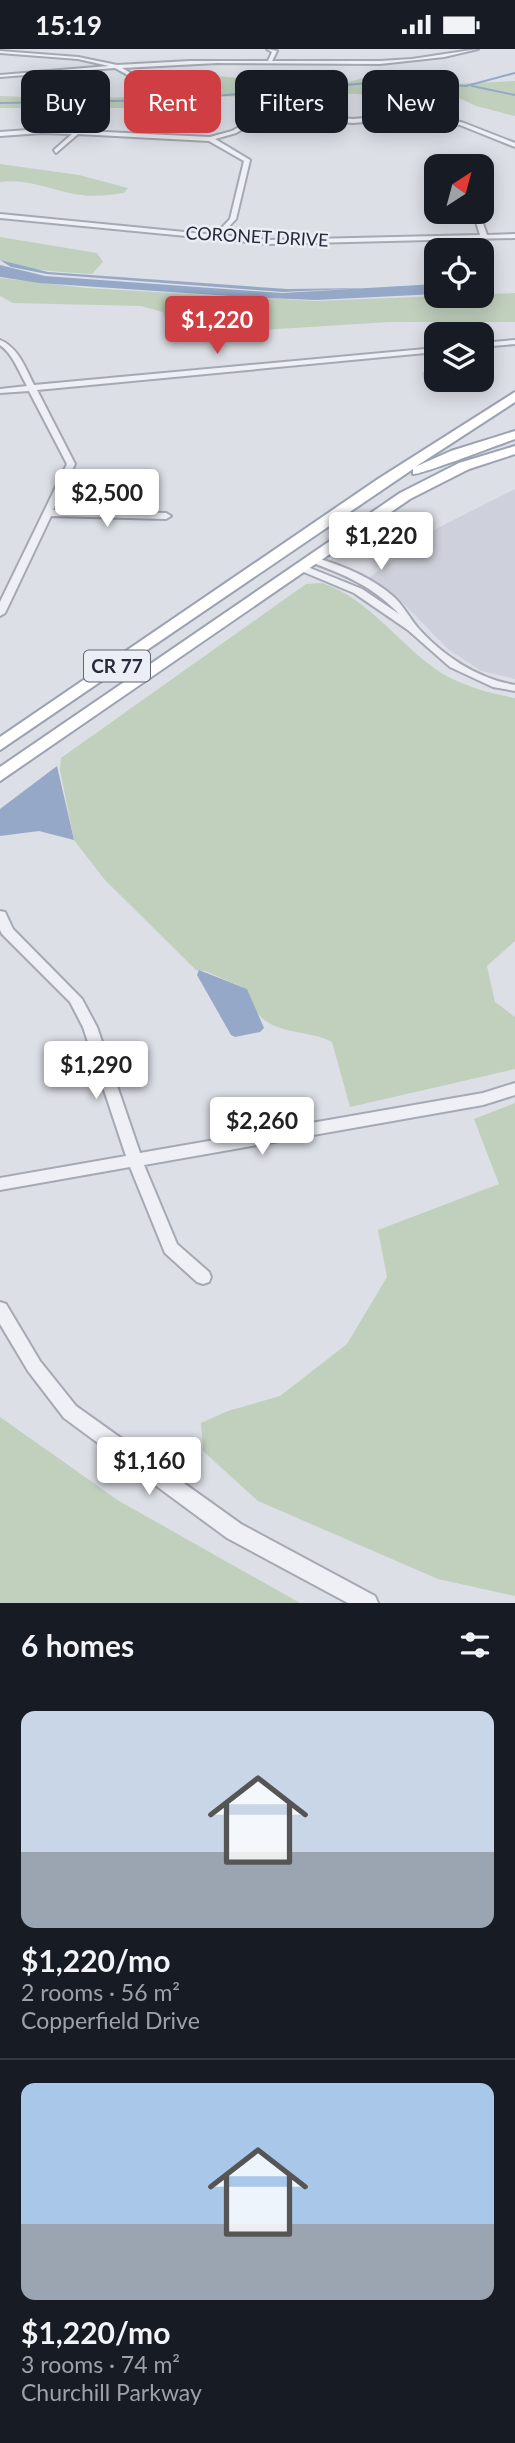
<!DOCTYPE html>
<html lang="en">
<head>
<meta charset="utf-8">
<style>
	:root { --surface:#171b24; --page:#242831; --text:#f1f3f6; --muted:#9ea1a6; --line:#363941; --accent:#ce3e43 }
	body { margin:0; font-family:Lato,sans-serif; background:var(--page); color:var(--text); height:100vh; display:flex; flex-direction:column; font-size:26px; white-space:nowrap }
	* { box-sizing:border-box; margin:0 }
	p { font-size:23px; color:var(--muted) }
	.icon { flex:none; width:38px; height:38px; fill:none; stroke:currentColor; stroke-width:2; stroke-linecap:round; stroke-linejoin:round }
	.map { position:relative; height:1554px; overflow:hidden }
	.drawer { display:flex; flex-direction:column; background:var(--surface); flex:1 }
	.drawer>* { flex:none }
	.banner { position:absolute; left:21px; top:21px; width:474px; height:63px; display:flex; gap:14px }
	.needle { width:46px; rotate:36deg }
	.buttons { position:absolute; left:424px; top:105px; display:grid; gap:14px }
	.buttons a { display:grid; place-items:center; width:70px; height:70px; border-radius:14px; background:var(--surface); box-shadow:0 4px 18px #0003; font-size:35px }
	.price { position:absolute; translate:-50% -60px; padding:0 16px; border-radius:7px; background:#fff; color:#222; font-size:23px; line-height:46px; filter:drop-shadow(0 2px 4px #0008) }
	.price::after { content:''; position:absolute; left:50%; top:42px; width:21px; height:16px; margin-left:-10px; background:inherit; clip-path:polygon(0 0,100% 0,50% 100%) }
	.price.on { background:var(--accent); color:#fff }
	ul { padding:0; list-style:none }
	li { display:grid; align-content:center; gap:14px; height:371px; padding:0 21px }
	li+li { border-top:2px solid var(--line) }
	li span { display:grid; place-items:center; height:217px; border-radius:14px; color:#555 }
	li>.icon { margin-inline-start:auto }
	span .icon { width:126px; height:126px; fill:#fffc; stroke-width:1 }
	li b { font-size:30px }
	h2 { display:flex; justify-content:space-between; align-items:center; height:84px; padding:0 21px; font-size:30px }
	.chip { padding:0 24px; border-radius:14px; background:var(--surface); box-shadow:0 4px 18px #0003; font-size:24px; line-height:63px }
	.chip.on { background:var(--accent); color:#fff }
	.status { display:flex; justify-content:space-between; align-items:center; height:49px; padding:0 35px; background:var(--surface); direction:ltr }
	.status svg { height:19px; fill:currentColor }
	.map>svg:first-child { display:block }
	.built { fill:#ced1db }
	.green { fill:#c0d0bd }
	.water { fill:#96a8c7 }
	.lines { fill:none; stroke-linecap:round; stroke-linejoin:round }
	.stream { stroke:#96a8c7; stroke-width:2 }
	.minor-casing { stroke:#a5a9b3; stroke-width:4 }
	.primary-casing { stroke:#9ba2b2; stroke-width:4 }
	.minor { fill:#eef0f5; fill-rule:evenodd }
	.primary { fill:#fff; fill-rule:evenodd }
	.labels { text-anchor:middle; stroke-width:5; stroke-linejoin:round; paint-order:stroke }
	.far-street-label { font-size:18px; fill:#262b3c; stroke:#ebeef4 }
	.shield { fill:#ebeef4; stroke:#616673; stroke-width:2 }
	.shield-label { font-size:19px; font-weight:bold; fill:#262b3c }
</style>
</head>
<body>
<div class="status"><b>15:19</b><svg viewBox="0 0 49 12"><path d="M0 12V9h3v3zM5 12V6h3v6zM10 12V3h3v9zM15 12V0h3v12zM26 1h20v11H26zM47 4h2v5h-2z"/></svg></div>
<div class="map">
<svg width="515" height="1554" viewBox="0 0 515 1554">
	<rect width="100%" height="100%" fill="#dcdfe6"/>
	<!-- built -->
	<path class="built" d="M515 440V630L481 622 448 600 397 548 369 529 422 487Z"/>
	<!-- green -->
	<path class="green" d="M388 24 415 25 457 35 515 32V67L476 57 446 43 412 41 369 46 314 42 266 48 196 47 128 59H0V47L75 50 148 47 167 45 200 28 215 27 328 36C349 35 367 26 388 24Z
		M0 115 79 126 128 139 124 144C110 146 95 148 81 146 52 142 30 129 0 133Z
		M0 188 97 204 103 213 92 225C60 223 30 222 0 211Z
		M0 229 86 239 315 252 515 244V273H389L198 285 168 277 163 263 141 257 13 254 0 247Z
		M436 318V331H481V319L491 327 474 343H442L426 337 422 324Z
		M322 534C371 550 400 598 443 625 464 637 491 645 515 649V892L487 917 495 953 515 968V1020L350 1058 332 993C310 981 277 986 259 966 253 960 250 947 247 940L205 922 196 921 105 831 74 791 60 721 61 709 306 535Z
		M515 1054V1547L438 1530 258 1452 203 1402 201 1374 228 1362 280 1347 347 1295 387 1228 378 1181 499 1135 474 1070Z
		M0 1368 119 1452 300 1554H0Z"/>
	<!-- water -->
	<path class="water" d="M0 211 48 223 287 240 368 239 283 243 47 225 11 218Z
		M0 216 45 227 282 244 436 235V245L316 251 244 248 39 234 0 228Z
		M57 717 74 791 39 782 0 787V760Z
		M199 921 247 940 264 979 260 983 235 988 231 986 197 926Z"/>
	<g class="lines">
		<!-- stream -->
		<path class="stream" d="M472 37 515 46
			M0 54 168 51 392 32 466 37 515 24"/>
		<!-- minor casing -->
		<g class="minor-casing">
			<path id="minor" d="M267 0 277 2 272 12H380L412 10 478 0 444 8 380 15 217 14 122 19 150 35 148 37 115 19 0 28V26L109 17 78 10 0 4V2L78 8 117 16 190 12H268L272 3Z
				M276 63 353 70 426 64 464 74 515 94V98L460 76 426 68 353 74 276 67 263 68 236 84 215 90 250 111 236 170 221 186 269 191 480 186 473 163H479L487 186 515 185V189L269 195 0 169V165L215 186 230 170 244 112 209 92 78 85 56 104 54 101 72 85 42 84 0 87V83L42 80 210 88 232 82 260 66Z
				M436 152V156L429 154 430 153Z
				M0 291C18 298 26 320 34 336L436 299V303L37 341 75 415 53 461 166 464 171 467 166 470 51 467 5 564 0 567V553L67 415 29 342 0 344V340L27 337C19 323 13 305 0 296Z
				M515 291V295L481 298V294Z
				M313 508C342 516 373 529 395 549 404 558 411 571 418 579 443 607 478 630 515 636V642L493 638 450 618 408 581 354 544 299 521V517H305L362 540 399 565C374 538 344 525 310 513V509Z
				M0 862 5 863 13 880 82 950 97 978 140 1104 483 1044 515 1034V1046L483 1056 144 1116 177 1195 209 1223 211 1228 209 1233 203 1235 197 1233 165 1204 130 1118 0 1141V1129L126 1107 83 978 70 953 2 885 0 881Z
				M0 1253 6 1255 40 1312 76 1357 241 1475 375 1547 378 1554H348L227 1489 64 1369 28 1322 0 1275Z"/>
		</g>
		<!-- primary casing -->
		<g class="primary-casing">
			<path id="primary" d="M515 343V353L415 418 451 402 515 382V390C500 395 421 426 413 425V420L0 701V688L378 430Z
				M515 397V405L469 420 410 450 0 732V718L400 444 459 414Z"/>
		</g>
		<!-- minor -->
		<use href="#minor" class="minor"/>
		<!-- primary -->
		<use href="#primary" class="primary"/>
	</g>
	<g class="labels">
		<!-- far-street labels -->
		<g class="far-street-label">
			<text transform="translate(257 188) rotate(3)" y="6">CORONET DRIVE</text>
		</g>
		<!-- shield labels -->
		<rect class="shield" x="84" y="601.5" width="66" height="31" rx="5"/>
		<g class="shield-label">
			<text x="117" y="624">CR 77</text>
		</g>
	</g>
</svg>
<div class="buttons">
<a><svg class="needle" viewBox="-14 -14 28 28"><path d="M0-13l5 13h-10z" fill="#e53935"/><path d="M0 13l5-13h-10z" fill="#9ea1a6"/></svg></a>
<a><svg class="icon" aria-label="locate" viewBox="0 0 24 24"><circle cx="12" cy="12" r="6"/><path d="M12 2v4M12 18v4M2 12h4M18 12h4"/></svg></a>
<a><svg class="icon" aria-label="layers" viewBox="0 0 24 24"><path d="M12 4l9 5-9 5-9-5zM3 14l9 5 9-5"/></svg></a>
</div>
<b class="price on" style="left:217px;top:307px">$1,220</b>
<b class="price" style="left:107px;top:480px">$2,500</b>
<b class="price" style="left:381px;top:523px">$1,220</b>
<b class="price" style="left:96px;top:1052px">$1,290</b>
<b class="price" style="left:262px;top:1108px">$2,260</b>
<b class="price" style="left:149px;top:1448px">$1,160</b>
<div class="banner">
<a class="chip">Buy</a>
<a class="chip on">Rent</a>
<a class="chip">Filters</a>
<a class="chip">New</a>
</div>
</div>
<section class="drawer">
<h2>6 homes<svg class="icon" aria-label="filters" viewBox="0 0 24 24"><path d="M4 7h16M4 17h16"/><circle cx="9" cy="7" r="2"/><circle cx="15" cy="17" r="2"/></svg></h2>
<ul>
<li><span style="background:linear-gradient(#c9d6e8 65%,#9aa5b1 0)"><svg class="icon" aria-label="home" viewBox="0 0 24 24"><path d="M3 11l9-7 9 7M6 9v11h12V9"/></svg></span><div><b>$1,220/mo</b><p>2 rooms · 56 m²</p><p>Copperfield Drive</p></div></li>
<li><span style="background:linear-gradient(#a9c7e8 65%,#9aa5b1 0)"><svg class="icon" aria-label="home" viewBox="0 0 24 24"><path d="M3 11l9-7 9 7M6 9v11h12V9"/></svg></span><div><b>$1,220/mo</b><p>3 rooms · 74 m²</p><p>Churchill Parkway</p></div></li>
</ul>
</section>
</body>
</html>
